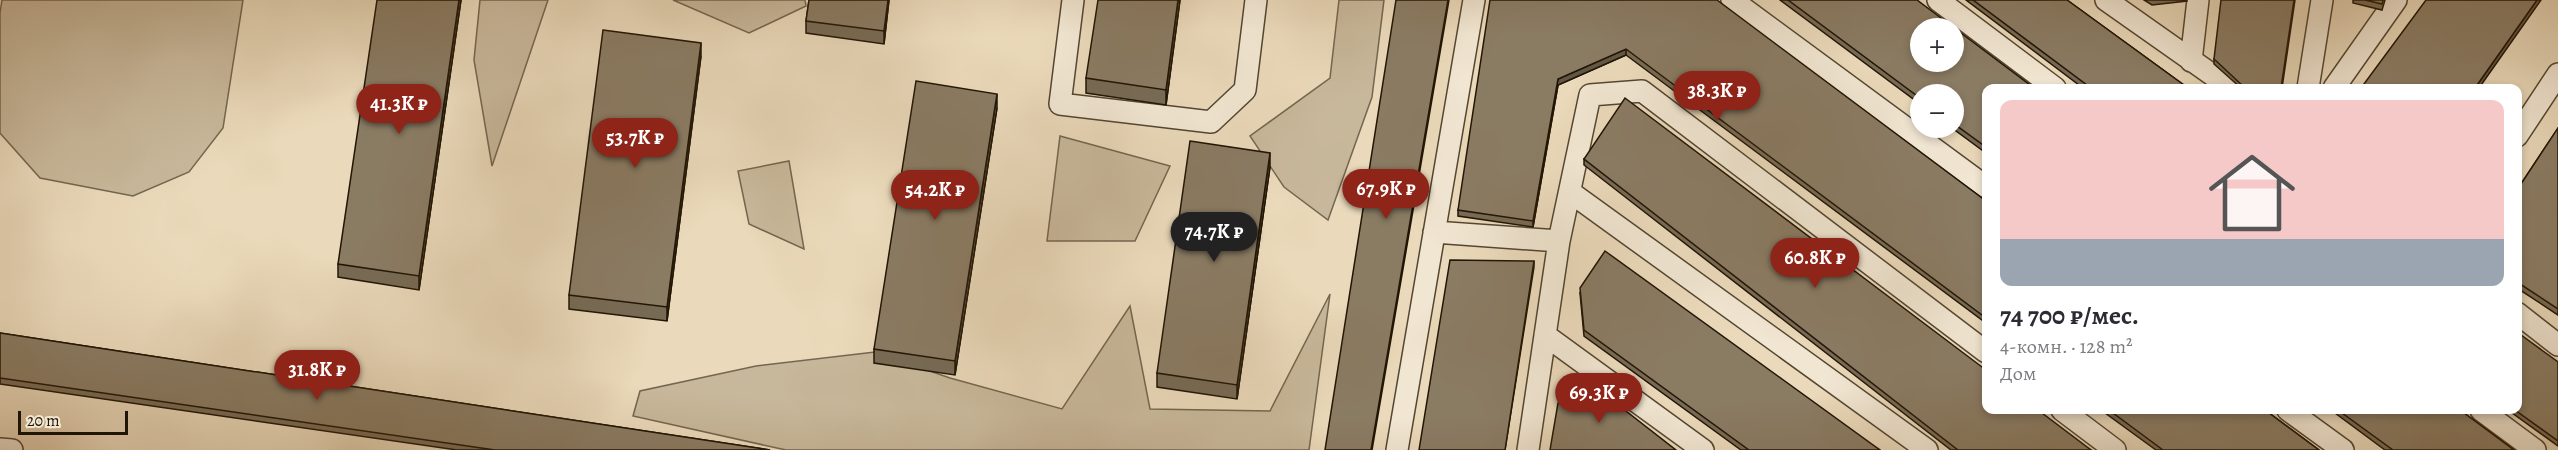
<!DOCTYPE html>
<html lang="ru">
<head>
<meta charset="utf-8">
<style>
	:root { --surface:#fff; --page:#f7f7f7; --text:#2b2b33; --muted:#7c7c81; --accent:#8f2418 }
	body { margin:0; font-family:Alegreya,serif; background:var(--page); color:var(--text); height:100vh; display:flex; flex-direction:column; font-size:22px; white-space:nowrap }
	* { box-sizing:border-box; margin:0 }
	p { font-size:20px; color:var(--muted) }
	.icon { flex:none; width:33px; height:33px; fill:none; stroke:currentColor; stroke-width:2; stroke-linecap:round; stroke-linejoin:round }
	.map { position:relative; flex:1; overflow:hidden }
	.drawer { position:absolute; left:1982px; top:84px; width:540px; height:330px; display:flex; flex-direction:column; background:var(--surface); border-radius:12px; box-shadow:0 3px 9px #0003 }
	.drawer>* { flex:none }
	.tools { position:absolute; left:1910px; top:18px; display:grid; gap:12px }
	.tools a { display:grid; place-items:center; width:54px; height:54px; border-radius:50%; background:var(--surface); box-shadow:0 3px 9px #0003; font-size:30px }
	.scale { position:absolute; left:18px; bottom:15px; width:110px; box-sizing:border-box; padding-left:6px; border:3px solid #211505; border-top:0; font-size:16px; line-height:21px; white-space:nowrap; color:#211505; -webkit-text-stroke:4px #f1e6d2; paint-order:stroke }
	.price { position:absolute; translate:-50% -51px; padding:0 14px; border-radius:21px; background:var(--accent); color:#fff; font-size:20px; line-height:39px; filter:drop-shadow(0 2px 3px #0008) }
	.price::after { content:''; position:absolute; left:50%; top:36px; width:18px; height:14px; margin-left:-9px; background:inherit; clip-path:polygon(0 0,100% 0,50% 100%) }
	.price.on { background:#222; color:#fff }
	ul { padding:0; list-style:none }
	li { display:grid; align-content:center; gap:12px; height:318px; padding:0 18px }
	li span { display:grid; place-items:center; height:186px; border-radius:12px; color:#555 }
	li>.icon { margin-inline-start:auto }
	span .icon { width:108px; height:108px; fill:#fffc; stroke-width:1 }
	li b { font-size:26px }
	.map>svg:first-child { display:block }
	.green { fill:#c8b89b; stroke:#746650; stroke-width:1.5 }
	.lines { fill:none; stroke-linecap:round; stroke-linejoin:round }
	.lane-casing { stroke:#534632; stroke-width:24 }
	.lane { stroke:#f1e6d2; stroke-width:21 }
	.wall { fill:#776a55; stroke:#211505; stroke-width:1.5 }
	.shaded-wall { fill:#615645; stroke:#211505; stroke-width:1.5 }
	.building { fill:#8a7b63; stroke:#211505; stroke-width:1.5; fill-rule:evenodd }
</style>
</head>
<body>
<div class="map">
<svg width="2558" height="450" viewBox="0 0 2558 450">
	<rect width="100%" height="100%" fill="#ead9ba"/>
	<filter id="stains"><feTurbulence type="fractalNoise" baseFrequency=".00333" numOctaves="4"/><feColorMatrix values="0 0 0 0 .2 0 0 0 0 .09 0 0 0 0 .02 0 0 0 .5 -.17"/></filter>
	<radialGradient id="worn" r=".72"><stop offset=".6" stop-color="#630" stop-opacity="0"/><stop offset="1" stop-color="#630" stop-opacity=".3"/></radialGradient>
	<!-- green -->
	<path class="green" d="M2 0H243L223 128 189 172 133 196 40 178 0 133V13Z
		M480 0H548L492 166 474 60Z
		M673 0H805L806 6 749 33Z
		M1339 0H1384L1372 97 1328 220 1284 187 1250 136 1330 78Z
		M1060 136 1170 166 1135 241H1047Z
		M789 161 804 249 749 224 738 171Z
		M1330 294 1309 450H786L633 416 640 391 756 366 875 352 950 378 1062 409 1130 306 1150 409 1270 411Z"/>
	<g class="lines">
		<!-- lane casing -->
		<g class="lane-casing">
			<path id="lane" d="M1073 0 1060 104 1211 122 1245 90 1256 0
				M1732 0 1986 187
				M1938 0 2055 88
				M2106 0 2231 88
				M2191 61 2198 0
				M2308 88 2322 0
				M2334 88 2396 0
				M2517 136 2558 74
				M1570 192 1927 450
				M1434 232 1559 241
				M2517 313 2558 345
				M1545 335 1703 450
				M2062 410 2115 450
				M2288 410 2343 450
				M2481 410 2535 450
				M0 449 12 450
				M1397 450 1474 0
				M1528 450 1559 241 1590 95 1642 91 1986 352"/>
		</g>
		<!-- lane -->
		<use href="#lane" class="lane"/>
	</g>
	<!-- wall -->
	<path class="wall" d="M461 0 419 290 338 277V264Z
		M809 0H889L884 44 806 33V21Z
		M1180 0 1166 105 1086 93V78Z
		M1528 0 1986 201V323L1626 55 1558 85 1533 227 1458 216V210Z
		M1780 0H1917L1986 88V153L1952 128H1953V94H1920V104Z
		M1966 0H2067L2188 88H2083Z
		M2144 0H2187V1L2152 5Z
		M2353 0H2385L2382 10 2353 3Z
		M701 56 667 321 569 309V295Z
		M2214 59 2282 88H2241L2214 64Z
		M997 108 955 375 874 363V349Z
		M2558 128V315L2517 288V190Z
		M1584 159 2091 450H1951L1584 165Z
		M1270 167 1237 399 1157 387V373Z
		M1580 293 1880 450H1741L1584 336Z
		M0 333 770 450H457L0 384Z
		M2558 362V446L2508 410H2517Z
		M2101 410H2265L2319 450H2156Z
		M2331 410H2460L2514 450H2385Z"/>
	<!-- shaded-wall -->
	<path class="shaded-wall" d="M459 0H461L419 290V276Z
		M888 0H889L884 44V31Z
		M1178 0H1180L1166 105V90Z
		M1448 0H1449L1372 450H1371Z
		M2294 0H2295L2282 88H2281Z
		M2537 0H2541L2479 88H2475Z
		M701 43V56L667 321V307Z
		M1626 49V55L1558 85 1533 227V221L1558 79Z
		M997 94V108L955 375V361Z
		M1270 153V167L1237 399V385Z
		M1534 261V267L1505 450Z"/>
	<!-- building -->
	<path class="building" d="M377 0H459L419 276 338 264Z
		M809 0H888L884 31 806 21Z
		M1098 0H1178L1166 90 1086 78Z
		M1396 0H1448L1371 450H1325Z
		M1490 0H1717L1986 201V318L1626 49 1558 79 1533 221 1458 210Z
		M1788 0H1917L2034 88H1986V147L1953 123V94H1920V98ZM1920 28H1953V62H1920Z
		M1973 0H2067L2188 88H2091Z
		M2221 0H2294L2281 88H2252L2243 86 2214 59Z
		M2365 0H2383L2382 4Z
		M2426 0H2537L2475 88H2361Z
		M603 30 701 43 667 307 569 295Z
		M916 81 997 94 955 361 874 349Z
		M1625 98 1986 370V410H2038L2091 450H1958L1584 159Z
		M2558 128V309L2517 282V190Z
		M1190 141 1270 153 1237 385 1157 373Z
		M1605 251 1880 450H1749L1584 330 1580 288Z
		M1450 260 1534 261 1505 450H1419Z
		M2517 332 2558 362V441L2515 410H2517Z
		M0 333 770 450H495L0 378Z
		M1581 376 1676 450H1550L1558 403Z
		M2109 410H2265L2319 450H2163Z
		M2338 410H2460L2514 450H2393Z"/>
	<rect width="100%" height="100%" filter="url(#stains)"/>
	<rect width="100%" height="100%" fill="url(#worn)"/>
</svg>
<div class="tools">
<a>+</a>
<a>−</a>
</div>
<div class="scale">20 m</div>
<b class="price" style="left:1717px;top:122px">38.3K ₽</b>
<b class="price" style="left:399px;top:135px">41.3K ₽</b>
<b class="price" style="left:635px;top:169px">53.7K ₽</b>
<b class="price" style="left:1386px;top:220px">67.9K ₽</b>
<b class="price" style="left:935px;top:221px">54.2K ₽</b>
<b class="price on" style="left:1214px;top:263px">74.7K ₽</b>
<b class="price" style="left:1815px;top:289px">60.8K ₽</b>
<b class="price" style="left:317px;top:401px">31.8K ₽</b>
<b class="price" style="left:1599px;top:424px">69.3K ₽</b>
<section class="drawer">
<ul>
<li><span style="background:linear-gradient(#f6c9c9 75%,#9aa5b1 0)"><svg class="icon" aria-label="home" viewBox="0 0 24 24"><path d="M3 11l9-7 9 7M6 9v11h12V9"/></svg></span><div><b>74 700 ₽/мес.</b><p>4-комн. · 128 m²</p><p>Дом</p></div></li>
</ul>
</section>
</div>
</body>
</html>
